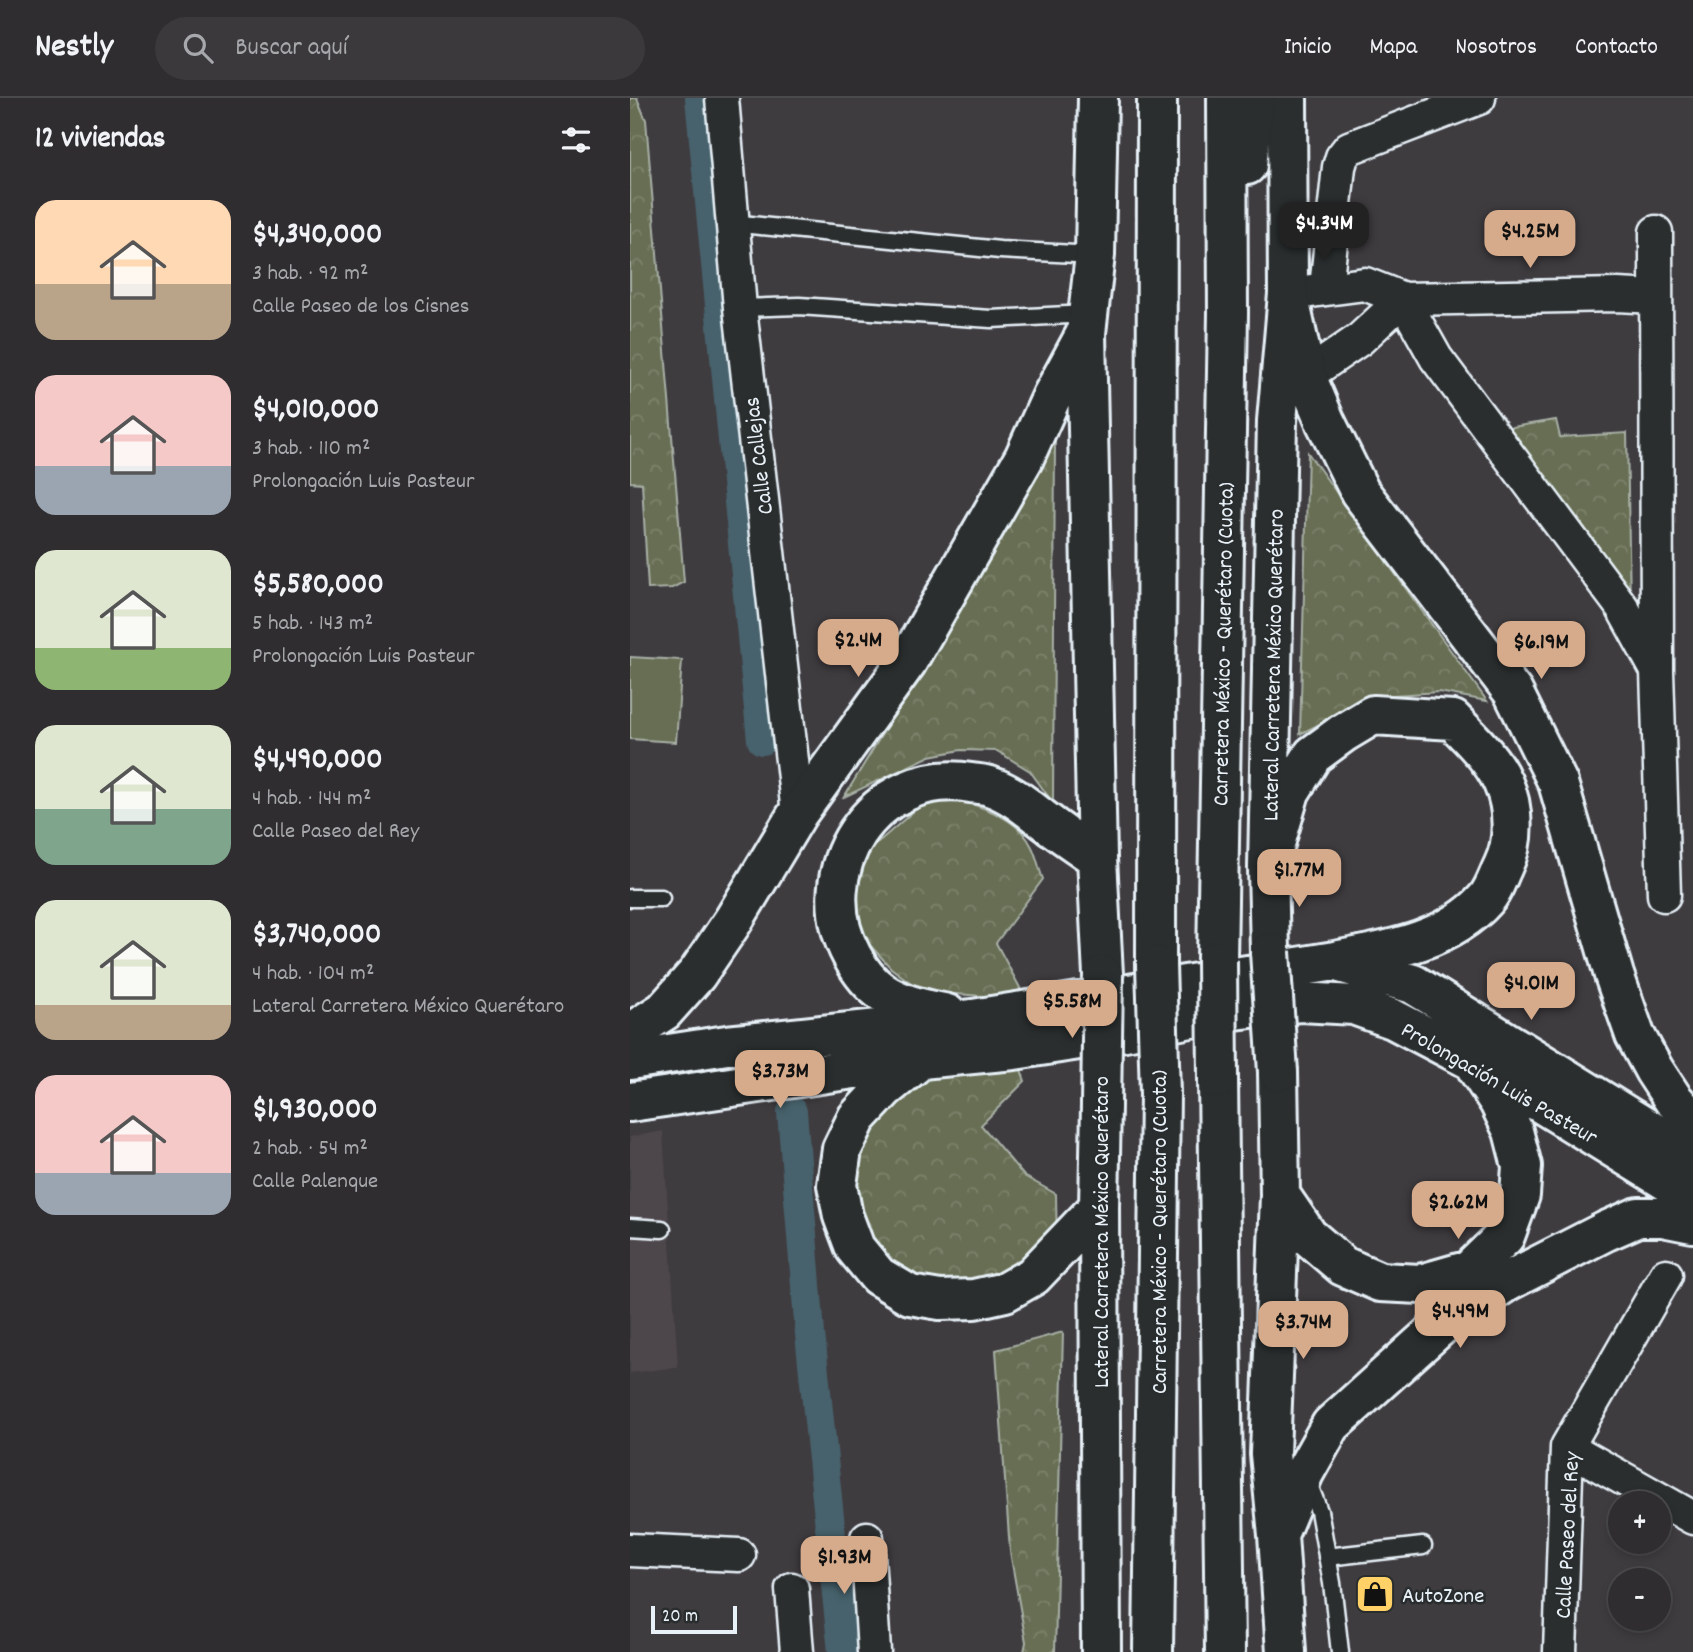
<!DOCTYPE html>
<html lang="es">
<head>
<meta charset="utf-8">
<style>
	:root { --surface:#2f2d30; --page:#3b393c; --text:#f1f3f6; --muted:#a7a8ab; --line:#4a494c; --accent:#d6ab8b }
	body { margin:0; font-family:Dekko,sans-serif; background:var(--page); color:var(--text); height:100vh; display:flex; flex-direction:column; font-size:26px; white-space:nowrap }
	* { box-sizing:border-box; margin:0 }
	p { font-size:23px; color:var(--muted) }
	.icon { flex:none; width:38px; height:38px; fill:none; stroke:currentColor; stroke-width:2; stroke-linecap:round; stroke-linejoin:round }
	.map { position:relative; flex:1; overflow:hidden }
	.side { display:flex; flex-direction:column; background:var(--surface); width:630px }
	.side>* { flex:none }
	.fabs { position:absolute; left:978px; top:1393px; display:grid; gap:14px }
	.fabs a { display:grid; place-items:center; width:63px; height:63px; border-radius:50%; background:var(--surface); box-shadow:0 4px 10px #0003,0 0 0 2px var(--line); font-size:35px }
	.scale { position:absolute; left:21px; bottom:18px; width:86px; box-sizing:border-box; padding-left:7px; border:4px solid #e8f1f8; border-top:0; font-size:19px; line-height:24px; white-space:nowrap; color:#e8f1f8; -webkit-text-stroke:5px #2a2d2e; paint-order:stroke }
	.price { position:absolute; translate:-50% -60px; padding:0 16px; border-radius:14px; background:var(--accent); color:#111; font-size:23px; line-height:46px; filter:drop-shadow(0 2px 4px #0008) }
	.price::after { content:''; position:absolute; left:50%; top:42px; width:21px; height:16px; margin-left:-10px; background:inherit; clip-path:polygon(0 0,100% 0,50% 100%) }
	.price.on { background:#222; color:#fff }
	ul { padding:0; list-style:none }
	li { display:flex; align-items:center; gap:21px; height:175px; padding:0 35px }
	li span { display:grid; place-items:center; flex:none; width:196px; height:140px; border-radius:21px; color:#555 }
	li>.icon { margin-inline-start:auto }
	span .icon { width:84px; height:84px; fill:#fffc; stroke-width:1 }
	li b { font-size:30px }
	h2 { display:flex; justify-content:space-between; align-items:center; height:84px; padding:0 35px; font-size:30px }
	header { display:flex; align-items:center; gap:42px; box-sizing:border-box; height:98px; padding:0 35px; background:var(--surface); border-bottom:2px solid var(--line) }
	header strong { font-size:33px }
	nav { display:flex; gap:38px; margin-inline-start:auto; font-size:24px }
	.search { width:490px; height:63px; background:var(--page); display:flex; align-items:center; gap:18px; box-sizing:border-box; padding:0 24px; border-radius:38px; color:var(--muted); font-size:26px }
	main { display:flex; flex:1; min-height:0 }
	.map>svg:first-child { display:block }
	.built { fill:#4d464c }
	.park { fill:url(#park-crowns); stroke:#a8b0a6; stroke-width:2 }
	.garden { fill:#676e53; stroke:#a8b0a6; stroke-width:2 }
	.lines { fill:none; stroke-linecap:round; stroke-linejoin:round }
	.canal { stroke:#47626c; stroke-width:30 }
	.service-casing { stroke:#e8f1f8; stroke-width:21 }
	.minor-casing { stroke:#e8f1f8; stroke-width:37 }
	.secondary-casing { stroke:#e8f1f8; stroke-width:44 }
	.trunk-casing { stroke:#e8f1f8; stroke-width:44 }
	.service { stroke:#2a2d2e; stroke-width:16 }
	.minor { stroke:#2a2d2e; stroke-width:32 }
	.secondary { stroke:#2a2d2e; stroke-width:38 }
	.trunk { stroke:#2a2d2e; stroke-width:38 }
	.secondary-bridge-casing { stroke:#e8f1f8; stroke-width:44; stroke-linecap:butt }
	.trunk-bridge-casing { stroke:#e8f1f8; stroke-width:44; stroke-linecap:butt }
	.secondary-bridge { stroke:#2a2d2e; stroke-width:38 }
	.trunk-bridge { stroke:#2a2d2e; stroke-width:38 }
	.labels { text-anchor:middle; stroke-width:5; stroke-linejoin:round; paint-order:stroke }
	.street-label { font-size:23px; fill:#e8f1f8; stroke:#2a2d2e }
	.poi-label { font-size:23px; fill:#e8f1f8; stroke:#2a2d2e; text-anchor:start }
</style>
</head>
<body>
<header>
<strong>Nestly</strong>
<div class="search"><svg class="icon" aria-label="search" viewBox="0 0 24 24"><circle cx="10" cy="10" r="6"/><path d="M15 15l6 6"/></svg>Buscar aquí</div>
<nav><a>Inicio</a><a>Mapa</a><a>Nosotros</a><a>Contacto</a></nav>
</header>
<main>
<section class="side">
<h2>12 viviendas<svg class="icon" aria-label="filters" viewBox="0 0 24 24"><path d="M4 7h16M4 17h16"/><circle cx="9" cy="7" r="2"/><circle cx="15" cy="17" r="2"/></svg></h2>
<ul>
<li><span style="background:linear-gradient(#ffd9b3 60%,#b9a48a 0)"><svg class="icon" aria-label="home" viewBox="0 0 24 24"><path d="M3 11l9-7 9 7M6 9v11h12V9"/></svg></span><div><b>$4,340,000</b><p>3 hab. · 92 m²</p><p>Calle Paseo de los Cisnes</p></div></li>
<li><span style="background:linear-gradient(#f6c9c9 65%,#9aa5b1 0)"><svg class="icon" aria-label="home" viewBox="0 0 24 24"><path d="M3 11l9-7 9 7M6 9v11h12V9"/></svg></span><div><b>$4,010,000</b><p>3 hab. · 110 m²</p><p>Prolongación Luis Pasteur</p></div></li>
<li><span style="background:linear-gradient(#dfe7d0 70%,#8fb573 0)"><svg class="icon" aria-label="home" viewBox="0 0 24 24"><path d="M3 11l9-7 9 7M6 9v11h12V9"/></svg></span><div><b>$5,580,000</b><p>5 hab. · 143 m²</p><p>Prolongación Luis Pasteur</p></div></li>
<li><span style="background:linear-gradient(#dfe7d0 60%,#7fa58c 0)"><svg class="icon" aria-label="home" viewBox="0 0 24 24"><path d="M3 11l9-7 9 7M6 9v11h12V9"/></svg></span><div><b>$4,490,000</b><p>4 hab. · 144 m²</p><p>Calle Paseo del Rey</p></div></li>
<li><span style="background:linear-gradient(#dfe7d0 75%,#b9a48a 0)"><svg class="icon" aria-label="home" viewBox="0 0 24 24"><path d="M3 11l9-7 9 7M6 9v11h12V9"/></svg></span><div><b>$3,740,000</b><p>4 hab. · 104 m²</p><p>Lateral Carretera México Querétaro</p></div></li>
<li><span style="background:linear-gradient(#f6c9c9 70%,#9aa5b1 0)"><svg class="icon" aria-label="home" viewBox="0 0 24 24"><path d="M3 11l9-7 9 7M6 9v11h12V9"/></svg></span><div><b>$1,930,000</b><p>2 hab. · 54 m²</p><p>Calle Palenque</p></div></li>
</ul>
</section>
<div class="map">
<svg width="1063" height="1554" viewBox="0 0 1063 1554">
	<defs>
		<pattern id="park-crowns" width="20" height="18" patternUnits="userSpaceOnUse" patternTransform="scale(1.75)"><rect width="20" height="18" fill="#676e53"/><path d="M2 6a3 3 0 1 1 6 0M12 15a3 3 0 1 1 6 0" fill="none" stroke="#7d836c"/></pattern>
	</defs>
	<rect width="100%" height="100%" fill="#3f3c40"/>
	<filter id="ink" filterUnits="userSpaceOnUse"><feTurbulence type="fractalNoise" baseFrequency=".0143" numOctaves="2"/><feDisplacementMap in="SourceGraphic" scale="14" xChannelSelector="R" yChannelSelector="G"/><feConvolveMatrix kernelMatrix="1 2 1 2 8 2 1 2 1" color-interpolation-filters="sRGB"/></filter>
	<g filter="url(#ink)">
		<!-- built -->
		<path class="built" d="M33 1033 48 1269 0 1275V1039Z"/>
		<!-- park -->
		<path class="park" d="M0 0H7L16 22 54 484 42 490 18 491 12 385 0 384Z
			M926 322 930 339 997 335 1000 508 863 332Z
			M425 341 423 705 400 673 367 653 331 652 300 658 214 699C286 580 358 462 425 341Z
			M678 355 857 603 809 594 764 597 727 607 670 636Z
			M329 702C356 710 389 721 402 749 407 759 409 771 413 781L366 845 396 901 311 895 285 888 261 870 239 846 228 818 225 786 238 753 293 705Z
			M384 952 395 983 351 1027 394 1078 426 1096 427 1154 375 1194 248 1178 212 1051 254 991Z
			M433 1234 425 1554H394L396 1544 380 1454 366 1252Z"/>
		<!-- garden -->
		<path class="garden" d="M0 559 52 562 46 644 0 641Z"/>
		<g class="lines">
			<!-- canal -->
			<path class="canal" d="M70 0 132 642
				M162 1014 180 1236 213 1554"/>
			<!-- service casing -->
			<g class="service-casing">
				<path id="service" d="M101 125 370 152 465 157
					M110 210 169 208 361 221 457 216
					M0 800H31
					M0 1129 32 1131
					M677 1382 689 1413 702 1485 710 1554
					M697 1459 793 1448"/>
			</g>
			<!-- minor casing -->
			<g class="minor-casing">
				<path id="minor" d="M92 0 110 210 168 715
					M1026 134 1027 573 1034 797
					M696 190 709 69 712 59 719 50 849 0
					M658 196 735 186 773 201 987 197 1026 199
					M773 201 806 260 992 509 1025 569
					M676 278 730 241 773 201
					M937 1349 1063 1420
					M237 1440 244 1554
					M0 1452 109 1457
					M162 1491 167 1554
					M930 1554 937 1349 1036 1177"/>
			</g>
			<!-- secondary casing -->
			<g class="secondary-casing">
				<path id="secondary" d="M468 0 465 157 456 235 467 760 473 877
					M658 196 676 278 695 323 730 394 883 594 928 685 984 877 1005 937 1024 972 1043 1001 1063 1023
					M640 854 638 770 647 323 658 196 657 0
					M710 865 783 886 1063 1059
					M317 916C295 911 271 907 252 894 239 885 229 871 222 858 176 774 244 669 341 685 347 686 355 686 362 689 382 696 398 710 415 723 432 736 450 748 467 760
					M0 935 34 913 67 876 103 823 168 715 277 564 394 360 422 298 455 237
					M291 961 254 991 227 1020 212 1051 207 1087 213 1118 225 1150 248 1178 280 1197 310 1202 344 1201 375 1194 403 1178 469 1109
					M0 962 97 947 343 921 705 863C757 853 819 843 856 801 864 792 868 778 873 768 885 744 884 709 873 685 863 661 841 641 823 622L743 617 713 635 683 657 660 694 638 770
					M648 974 650 1097 640 1356 648 1437 656 1554
					M0 1004 291 961 384 952 449 942 596 913 671 904 724 907 763 921 841 962 1063 1099
					M471 1007 469 1109 471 1554
					M650 1097 678 1138 713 1168 750 1184 791 1186 840 1172 875 1138 890 1097 892 1068 883 1033 869 1004 846 969
					M650 1432 674 1375 701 1327 813 1226 878 1183 976 1133 1008 1119H1033L1063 1125"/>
			</g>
			<!-- trunk casing -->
			<g class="trunk-casing">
				<path id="trunk" d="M617 67 625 0
					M587 862 598 215 597 0
					M526 867 527 0
					M588 981 595 1554
					M523 1554 530 996"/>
			</g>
			<!-- service -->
			<use href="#service" class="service"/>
			<!-- minor -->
			<use href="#minor" class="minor"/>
			<!-- secondary -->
			<use href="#secondary" class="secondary"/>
			<!-- trunk -->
			<use href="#trunk" class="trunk"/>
			<!-- secondary-bridge casing -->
			<g class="secondary-bridge-casing">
				<path id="secondary-bridge" d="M640 854 648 974
					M471 1007 473 877"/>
			</g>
			<!-- trunk-bridge casing -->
			<g class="trunk-bridge-casing">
				<path id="trunk-bridge" d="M587 862 588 981
					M526 867 530 996"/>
			</g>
			<!-- secondary-bridge -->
			<use href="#secondary-bridge" class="secondary-bridge"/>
			<!-- trunk-bridge -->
			<use href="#trunk-bridge" class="trunk-bridge"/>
		</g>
	</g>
	<!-- icons -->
	<defs>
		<g id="shop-square" transform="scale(2.0125)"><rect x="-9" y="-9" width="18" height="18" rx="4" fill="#ffd166" stroke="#2a2d2e"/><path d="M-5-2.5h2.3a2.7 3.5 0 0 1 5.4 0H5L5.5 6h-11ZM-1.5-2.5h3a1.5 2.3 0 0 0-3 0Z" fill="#111"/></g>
	</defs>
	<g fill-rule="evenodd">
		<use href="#shop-square" x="745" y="1496"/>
	</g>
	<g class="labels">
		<!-- street labels -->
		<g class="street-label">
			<text transform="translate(127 358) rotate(-97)" y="8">Calle Callejas</text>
			<text transform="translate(592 546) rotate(-89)" y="8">Carretera México - Querétaro (Cuota)</text>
			<text transform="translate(642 567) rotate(-89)" y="8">Lateral Carretera México Querétaro</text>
			<text transform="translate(870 984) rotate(30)" y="8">Prolongación Luis Pasteur</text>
			<text transform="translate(470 1134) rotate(-90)" y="8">Lateral Carretera México Querétaro</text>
			<text transform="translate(528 1134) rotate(-90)" y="8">Carretera México - Querétaro (Cuota)</text>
			<text transform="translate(936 1437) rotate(-87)" y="8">Calle Paseo del Rey</text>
		</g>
		<!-- poi labels -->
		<g class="poi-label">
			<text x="772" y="1504">AutoZone</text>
		</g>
	</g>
</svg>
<div class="fabs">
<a>+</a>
<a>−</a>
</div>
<div class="scale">20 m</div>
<b class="price on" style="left:694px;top:164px">$4.34M</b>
<b class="price" style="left:900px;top:172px">$4.25M</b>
<b class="price" style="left:228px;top:581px">$2.4M</b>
<b class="price" style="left:911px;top:583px">$6.19M</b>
<b class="price" style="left:669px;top:811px">$1.77M</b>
<b class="price" style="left:901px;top:924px">$4.01M</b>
<b class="price" style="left:442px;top:942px">$5.58M</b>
<b class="price" style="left:150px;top:1012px">$3.73M</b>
<b class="price" style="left:828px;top:1143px">$2.62M</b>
<b class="price" style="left:830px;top:1252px">$4.49M</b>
<b class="price" style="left:673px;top:1263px">$3.74M</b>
<b class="price" style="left:214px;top:1498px">$1.93M</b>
</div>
</main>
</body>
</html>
